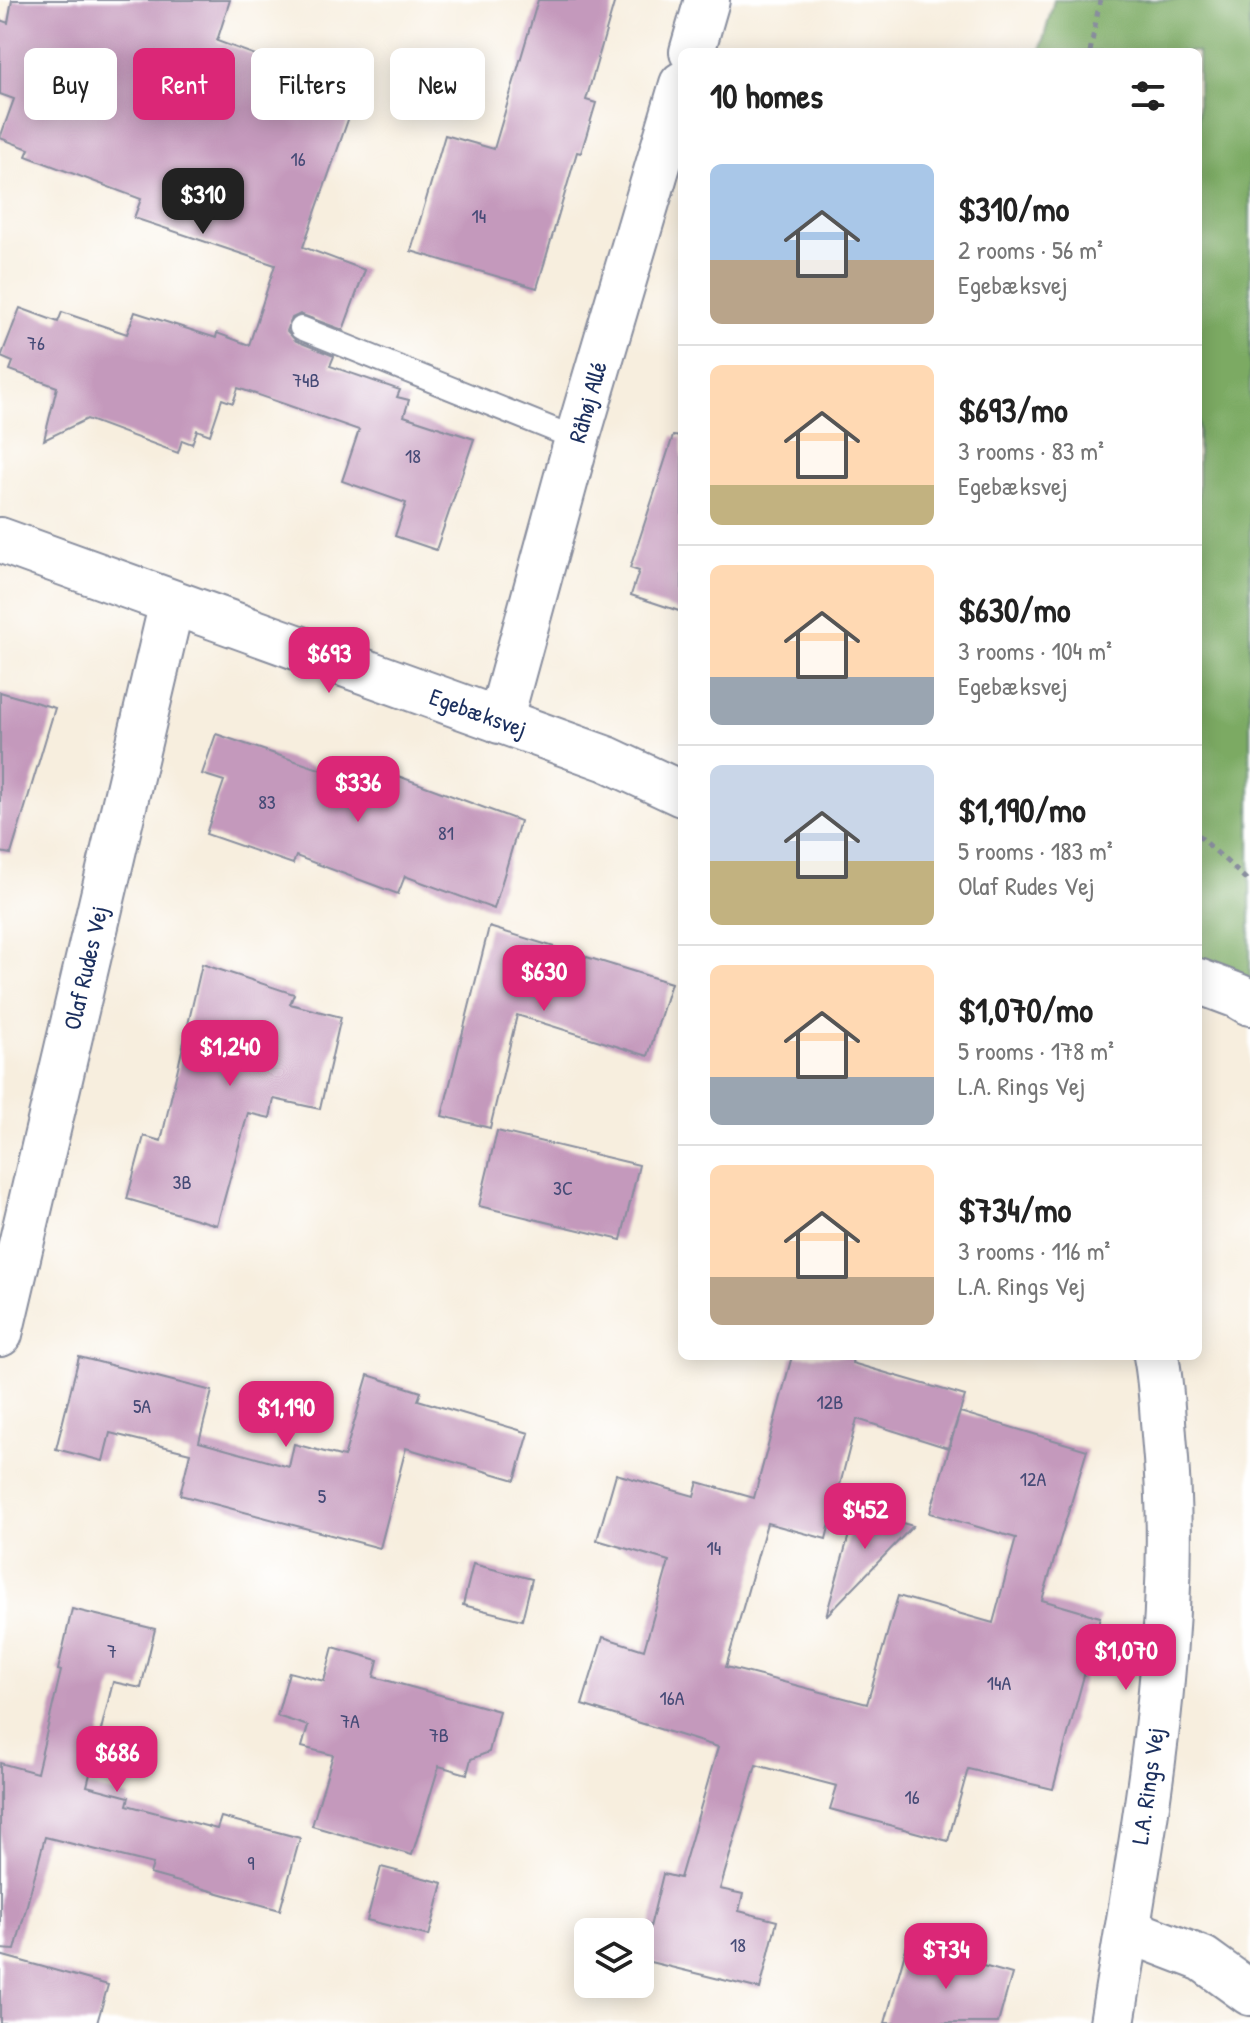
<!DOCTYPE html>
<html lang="en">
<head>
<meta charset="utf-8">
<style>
	:root { --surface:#fff; --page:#f2f2f2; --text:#222; --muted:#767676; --line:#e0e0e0; --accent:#db2777 }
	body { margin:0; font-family:"Patrick Hand",sans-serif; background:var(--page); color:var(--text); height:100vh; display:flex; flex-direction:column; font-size:30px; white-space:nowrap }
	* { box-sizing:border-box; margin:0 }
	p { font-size:26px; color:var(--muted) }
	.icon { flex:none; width:44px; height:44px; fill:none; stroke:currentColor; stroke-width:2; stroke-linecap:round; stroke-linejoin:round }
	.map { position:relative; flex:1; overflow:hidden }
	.panel { position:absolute; left:678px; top:48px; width:524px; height:1312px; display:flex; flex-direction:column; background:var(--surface); border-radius:12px; box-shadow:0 4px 20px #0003 }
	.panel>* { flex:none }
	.guide { position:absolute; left:24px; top:48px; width:534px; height:72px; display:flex; gap:16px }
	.buttons { position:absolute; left:574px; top:1918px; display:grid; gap:16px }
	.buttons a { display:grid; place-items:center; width:80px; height:80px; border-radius:12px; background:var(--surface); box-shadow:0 4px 20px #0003; font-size:40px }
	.price { position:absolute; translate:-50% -68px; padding:0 18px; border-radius:16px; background:var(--accent); color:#fff; font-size:26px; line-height:52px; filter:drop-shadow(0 2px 4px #0008) }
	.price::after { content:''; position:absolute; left:50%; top:48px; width:24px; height:18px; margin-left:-12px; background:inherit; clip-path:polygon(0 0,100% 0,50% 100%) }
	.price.current { background:#222; color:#fff }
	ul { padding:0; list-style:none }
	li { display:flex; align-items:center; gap:24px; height:200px; padding:0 32px }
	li+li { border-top:2px solid var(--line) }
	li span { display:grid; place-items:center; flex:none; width:224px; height:160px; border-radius:12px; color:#555 }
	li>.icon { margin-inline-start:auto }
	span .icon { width:96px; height:96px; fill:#fffc; stroke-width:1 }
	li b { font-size:34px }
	h2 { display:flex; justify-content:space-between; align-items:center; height:96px; padding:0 32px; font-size:34px }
	.tag { padding:0 28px; border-radius:12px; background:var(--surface); box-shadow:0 4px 20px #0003; font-size:28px; line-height:72px }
	.tag.current { background:var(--accent); color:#fff }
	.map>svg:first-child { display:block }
	.forest { fill:#7caa64; stroke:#4c6c61; stroke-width:2 }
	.building { fill:#c499bc }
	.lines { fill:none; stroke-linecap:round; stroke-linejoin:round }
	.service-casing { stroke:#898e9e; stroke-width:26 }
	.minor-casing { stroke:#898e9e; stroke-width:48 }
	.path { stroke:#898e9e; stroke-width:5; stroke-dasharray:6 6; stroke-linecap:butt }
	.service { stroke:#fff; stroke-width:22 }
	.minor { stroke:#fff; stroke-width:44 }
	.labels { text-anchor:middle; stroke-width:8; stroke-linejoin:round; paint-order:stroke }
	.number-label { font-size:20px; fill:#454a76 }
	.street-label { font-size:24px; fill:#1b2f5e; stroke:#fff }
</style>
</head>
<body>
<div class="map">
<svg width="1250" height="2023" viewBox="0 0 1250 2023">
	<rect width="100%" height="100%" fill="#fff"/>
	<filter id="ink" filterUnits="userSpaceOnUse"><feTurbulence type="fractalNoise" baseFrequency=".0125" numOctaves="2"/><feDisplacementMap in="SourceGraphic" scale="16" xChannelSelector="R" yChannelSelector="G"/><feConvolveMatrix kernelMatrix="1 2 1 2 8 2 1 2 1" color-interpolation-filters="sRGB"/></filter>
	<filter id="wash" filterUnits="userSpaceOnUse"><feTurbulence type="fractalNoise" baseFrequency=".006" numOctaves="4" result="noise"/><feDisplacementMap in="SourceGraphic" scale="32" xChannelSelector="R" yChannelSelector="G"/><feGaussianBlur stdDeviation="1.8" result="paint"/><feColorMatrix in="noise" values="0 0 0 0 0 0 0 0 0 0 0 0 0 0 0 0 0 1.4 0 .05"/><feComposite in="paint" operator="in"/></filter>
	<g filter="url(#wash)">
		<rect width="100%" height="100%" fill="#f7eede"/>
		<!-- forest -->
		<path class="forest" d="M1054 0H1250V985L1198 964V52H1040Z"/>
		<g id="blocks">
			<!-- building -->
			<path class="building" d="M12 0H230L217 41 269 60 265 70 276 74 272 86 350 114 303 247 365 270 343 330 300 314 292 318 287 331 296 341 334 356 330 366 400 390 397 397 409 400 404 416 474 439 436 550 395 536 406 503 342 481 359 430 238 388 233 403 222 399 210 435 197 430 192 444 182 440 178 453 87 419 44 440 57 387 10 370 13 362 1 357 20 308 58 322 62 312 127 334 135 312 216 338 217 333 249 345 275 265 134 218 141 199 26 156 29 149 0 138 14 99 0 94V20L8 23Z
				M538 0H615L586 100 596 103 581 153 577 152 537 288 411 251 445 135 494 149Z
				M673 436 682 437V612L631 595 639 571 630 568Z
				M0 692 55 708 11 854 0 852Z
				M216 734 322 770 324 764 385 786 390 773 520 821 494 909 405 876 398 894 296 856 293 864 206 834 224 781 202 774Z
				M489 927 671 983 648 1056 517 1015 490 1128 442 1116Z
				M202 964 294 994 290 1004 341 1017 320 1109 274 1099 270 1118 248 1113 217 1225 127 1199 144 1136 161 1141Z
				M497 1131 639 1165 621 1240 479 1206Z
				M792 1356H853L852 1363 965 1396 948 1448 857 1419 826 1539 767 1523 726 1667 867 1704 898 1596 993 1623 1016 1538 930 1513 960 1412 1087 1450 1042 1600 1100 1617 1053 1789 968 1769 948 1841 830 1809 837 1786 756 1765 720 1889 743 1894 739 1911 777 1921 760 1989 642 1960 663 1874 680 1878 718 1747 582 1705 603 1637 644 1650 669 1561 597 1540 616 1474 694 1496 698 1482 754 1498Z
				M79 1357 212 1391 199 1442 289 1467 294 1444 344 1457 368 1375 421 1392 418 1400 529 1433 515 1480 406 1448 380 1548 180 1495 190 1453 110 1433 103 1461 56 1449Z
				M856 1510 913 1526 826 1616Z
				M473 1564 532 1579 522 1620 463 1605Z
				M72 1609 155 1629 141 1688 113 1682 87 1786 129 1797 127 1805 217 1829 221 1817 300 1838 280 1910 150 1874 153 1864 45 1837 15 1950 0 1949V1763L37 1773 61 1671 58 1670Z
				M333 1647 378 1660 374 1677 499 1711 489 1752 471 1759 467 1774 439 1766 412 1855 312 1826 333 1755 302 1747 308 1726 277 1716 289 1672 324 1681Z
				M381 1867 443 1883 429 1936 367 1920Z
				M907 1945 1012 1974 998 2023H885Z
				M0 1955 108 1985 97 2023H0Z"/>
		</g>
	</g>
	<g filter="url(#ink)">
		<use href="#blocks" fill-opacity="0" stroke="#898e9e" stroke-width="2"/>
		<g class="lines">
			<!-- service casing -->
			<g class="service-casing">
				<path id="service" d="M301 328 577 439"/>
			</g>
			<!-- minor casing -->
			<g class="minor-casing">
				<path id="minor" d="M692 52 707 0
					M0 540 607 759 682 794
					M500 721 577 439 682 84
					M1198 981 1238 996 1250 1003
					M0 1334 172 602
					M1127 1930 1203 1959 1250 1993
					M1112 2023C1143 1830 1183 1631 1164 1435 1162 1409 1161 1381 1156 1356"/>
			</g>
			<!-- path -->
			<path class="path" d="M1090 52 1100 0
				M1198 835 1250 883"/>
			<!-- service -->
			<use href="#service" class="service"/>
			<!-- minor -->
			<use href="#minor" class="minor"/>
		</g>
	</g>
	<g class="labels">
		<!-- number labels -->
		<g class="number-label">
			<text x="298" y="166">16</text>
			<text x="479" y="223">14</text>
			<text x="36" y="350">76</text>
			<text x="306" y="387">74B</text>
			<text x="413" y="463">18</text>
			<text x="267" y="809">83</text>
			<text x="446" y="840">81</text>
			<text x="182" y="1189">3B</text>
			<text x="563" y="1195">3C</text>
			<text x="830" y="1409">12B</text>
			<text x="142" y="1413">5A</text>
			<text x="1033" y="1486">12A</text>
			<text x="322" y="1503">5</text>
			<text x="714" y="1555">14</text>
			<text x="112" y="1658">7</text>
			<text x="999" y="1690">14A</text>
			<text x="672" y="1705">16A</text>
			<text x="350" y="1728">7A</text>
			<text x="439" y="1742">7B</text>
			<text x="912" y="1804">16</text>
			<text x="251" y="1870">9</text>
			<text x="738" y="1952">18</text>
		</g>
		<!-- street labels -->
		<g class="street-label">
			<text transform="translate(588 402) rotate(-74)" y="8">Råhøj Allé</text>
			<text transform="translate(478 713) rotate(20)" y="8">Egebæksvej</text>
			<text transform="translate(86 968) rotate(-77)" y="8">Olaf Rudes Vej</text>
			<text transform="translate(1148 1786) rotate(-82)" y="8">L.A. Rings Vej</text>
		</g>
	</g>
</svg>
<div class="buttons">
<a><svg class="icon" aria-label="layers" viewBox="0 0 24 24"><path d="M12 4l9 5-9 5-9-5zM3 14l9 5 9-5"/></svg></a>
</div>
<b class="price current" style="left:203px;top:236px">$310</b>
<b class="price" style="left:329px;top:695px">$693</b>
<b class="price" style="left:358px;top:824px">$336</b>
<b class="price" style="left:544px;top:1013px">$630</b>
<b class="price" style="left:230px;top:1088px">$1,240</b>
<b class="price" style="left:286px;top:1449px">$1,190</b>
<b class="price" style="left:865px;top:1551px">$452</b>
<b class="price" style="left:1126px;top:1692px">$1,070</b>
<b class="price" style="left:117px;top:1794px">$686</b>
<b class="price" style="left:946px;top:1991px">$734</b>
<div class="guide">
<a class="tag">Buy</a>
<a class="tag current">Rent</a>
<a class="tag">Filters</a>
<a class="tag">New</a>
</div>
<section class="panel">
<h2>10 homes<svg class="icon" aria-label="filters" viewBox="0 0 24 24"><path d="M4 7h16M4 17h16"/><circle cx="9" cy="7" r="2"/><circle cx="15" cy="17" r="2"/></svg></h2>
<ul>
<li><span style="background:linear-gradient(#a9c7e8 60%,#b9a48a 0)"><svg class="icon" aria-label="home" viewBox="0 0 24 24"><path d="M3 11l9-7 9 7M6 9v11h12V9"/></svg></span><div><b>$310/mo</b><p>2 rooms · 56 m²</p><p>Egebæksvej</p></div></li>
<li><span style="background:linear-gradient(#ffd9b3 75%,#c2b280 0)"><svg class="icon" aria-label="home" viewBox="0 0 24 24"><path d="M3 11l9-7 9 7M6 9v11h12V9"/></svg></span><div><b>$693/mo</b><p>3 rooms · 83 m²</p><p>Egebæksvej</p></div></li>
<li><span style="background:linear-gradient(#ffd9b3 70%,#9aa5b1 0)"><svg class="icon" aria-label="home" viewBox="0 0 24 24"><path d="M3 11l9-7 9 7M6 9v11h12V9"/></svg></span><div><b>$630/mo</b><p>3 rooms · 104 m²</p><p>Egebæksvej</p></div></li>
<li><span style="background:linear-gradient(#c9d6e8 60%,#c2b280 0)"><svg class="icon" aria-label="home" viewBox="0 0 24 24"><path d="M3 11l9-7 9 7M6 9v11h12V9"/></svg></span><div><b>$1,190/mo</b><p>5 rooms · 183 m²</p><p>Olaf Rudes Vej</p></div></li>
<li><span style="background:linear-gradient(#ffd9b3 70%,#9aa5b1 0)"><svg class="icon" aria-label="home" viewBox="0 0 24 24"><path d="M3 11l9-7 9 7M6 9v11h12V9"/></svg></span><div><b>$1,070/mo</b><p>5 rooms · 178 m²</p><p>L.A. Rings Vej</p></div></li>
<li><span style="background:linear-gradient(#ffd9b3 70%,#b9a48a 0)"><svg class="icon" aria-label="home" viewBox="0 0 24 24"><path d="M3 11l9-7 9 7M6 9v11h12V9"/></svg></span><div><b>$734/mo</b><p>3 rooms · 116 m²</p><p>L.A. Rings Vej</p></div></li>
</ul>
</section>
</div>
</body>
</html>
